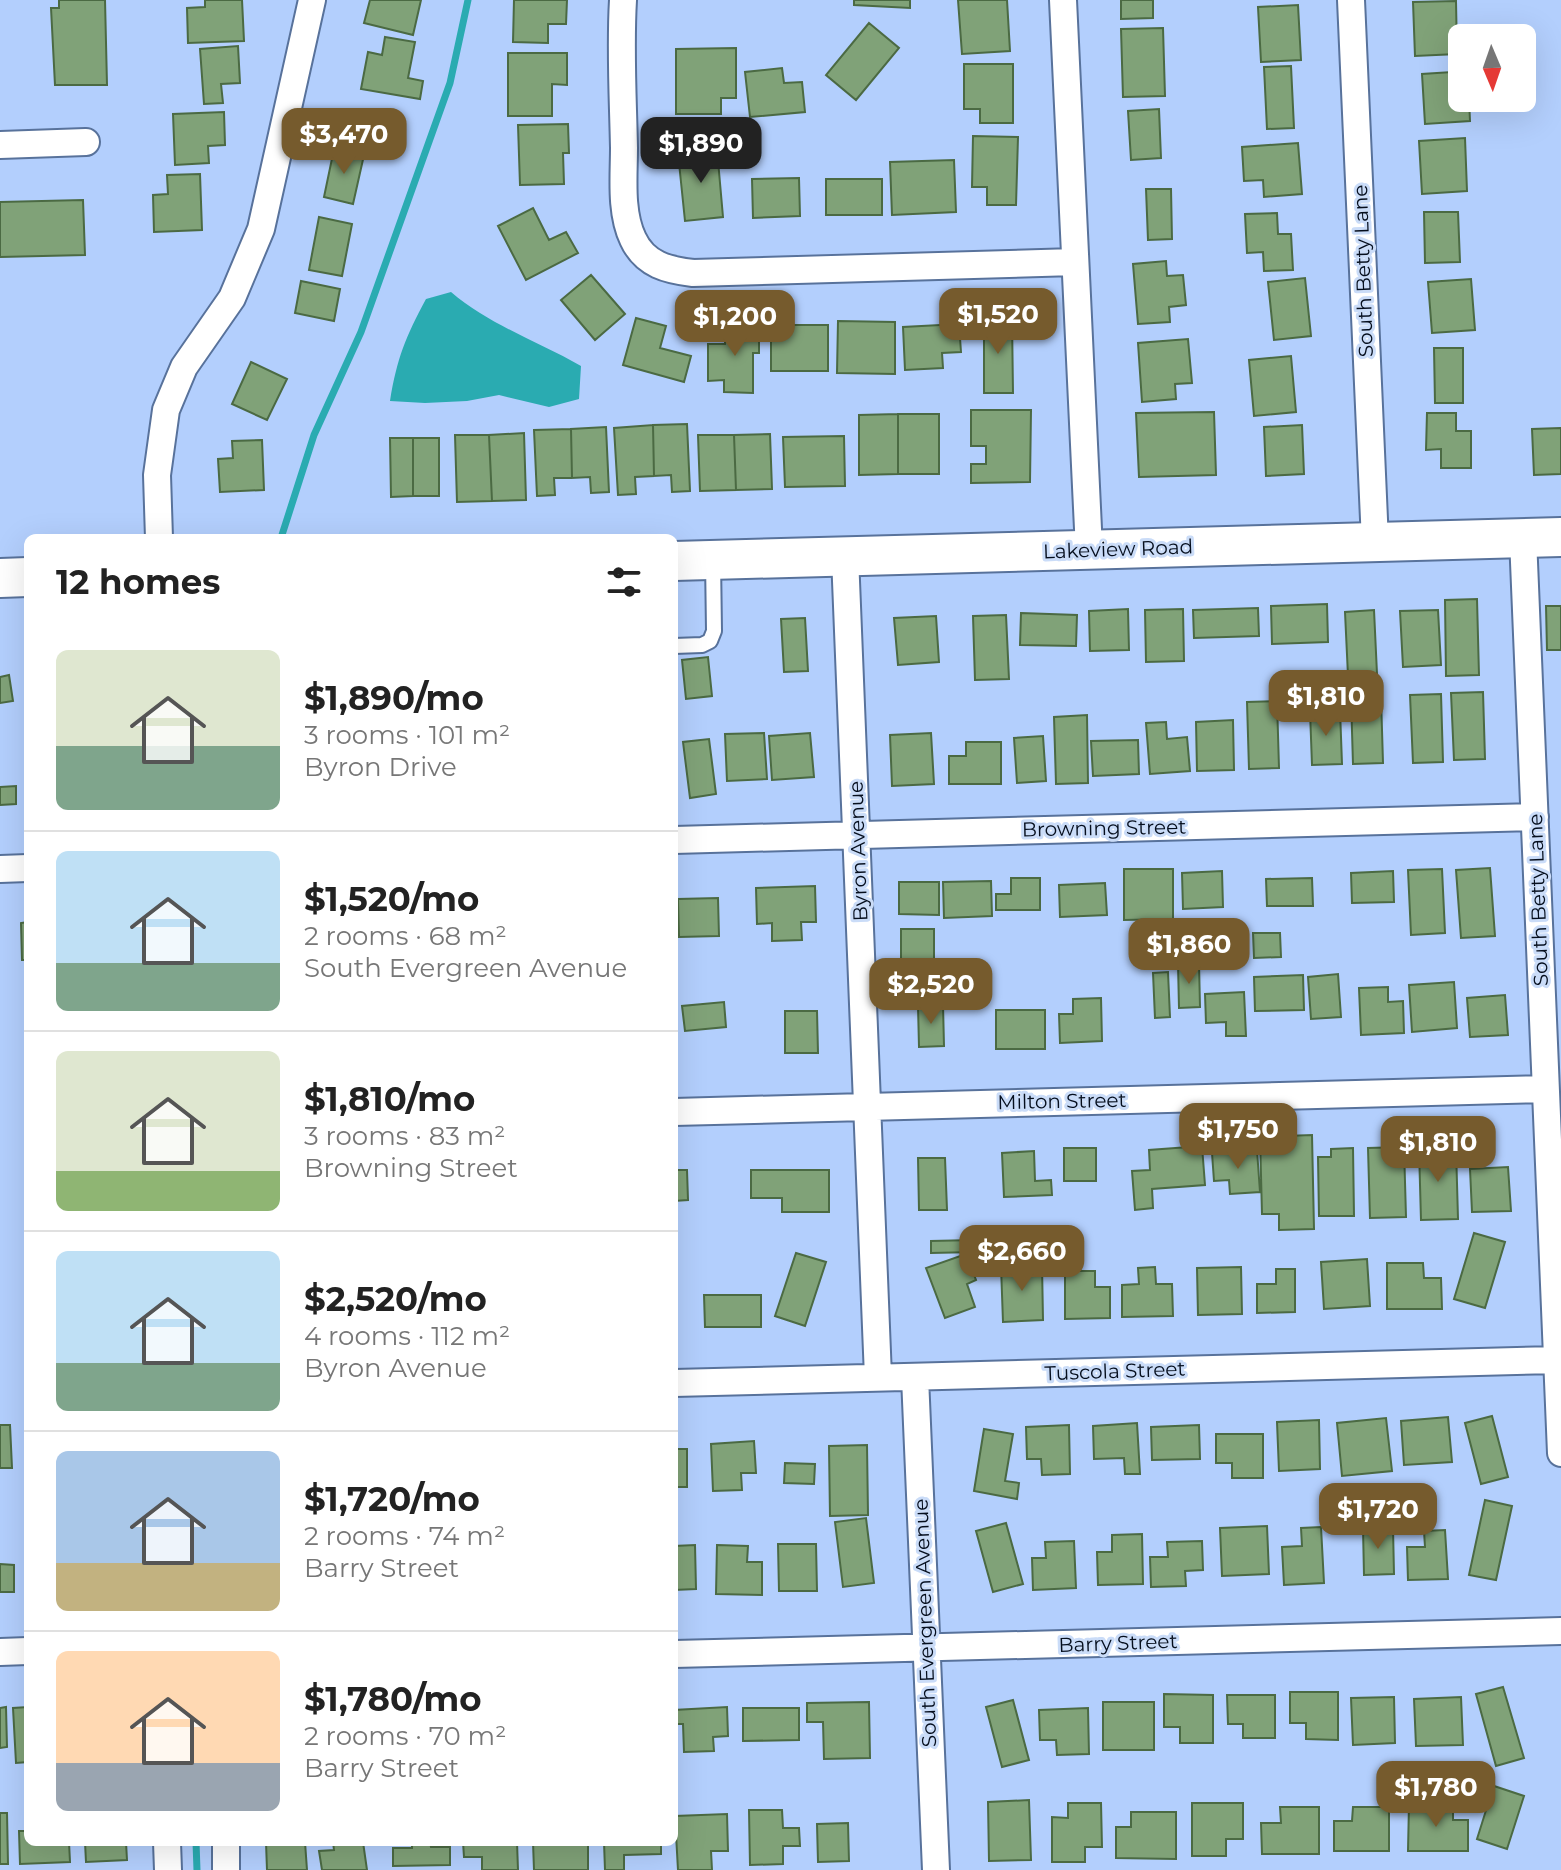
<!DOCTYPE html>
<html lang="en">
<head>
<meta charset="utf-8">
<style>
	:root { --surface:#fff; --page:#f2f2f2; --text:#222; --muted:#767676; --line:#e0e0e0; --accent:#765b2d }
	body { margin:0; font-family:Montserrat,sans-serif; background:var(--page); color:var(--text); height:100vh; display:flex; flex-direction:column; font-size:30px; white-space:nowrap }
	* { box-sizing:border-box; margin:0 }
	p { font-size:26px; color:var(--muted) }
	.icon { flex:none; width:44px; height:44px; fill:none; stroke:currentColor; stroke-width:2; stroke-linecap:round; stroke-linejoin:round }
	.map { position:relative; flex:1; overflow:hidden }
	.sheet { position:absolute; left:24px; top:534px; width:654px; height:1312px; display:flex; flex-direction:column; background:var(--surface); border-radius:12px; box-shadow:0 8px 32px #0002 }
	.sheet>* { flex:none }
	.needle { width:52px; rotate:178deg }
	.tools { position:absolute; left:1448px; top:24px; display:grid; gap:16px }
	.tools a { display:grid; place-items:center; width:88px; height:88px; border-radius:12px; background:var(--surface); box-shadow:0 8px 32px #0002; font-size:40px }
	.price { position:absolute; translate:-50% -68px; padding:0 18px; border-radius:16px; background:var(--accent); color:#fff; font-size:26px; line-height:52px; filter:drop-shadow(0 2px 4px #0008) }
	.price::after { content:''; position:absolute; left:50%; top:48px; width:24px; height:18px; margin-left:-12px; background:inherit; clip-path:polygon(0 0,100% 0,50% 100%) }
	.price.active { background:#222; color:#fff }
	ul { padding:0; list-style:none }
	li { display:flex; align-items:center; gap:24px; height:200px; padding:0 32px }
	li+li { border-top:2px solid var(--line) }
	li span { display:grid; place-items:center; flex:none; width:224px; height:160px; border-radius:12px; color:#555 }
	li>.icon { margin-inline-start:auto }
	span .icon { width:96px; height:96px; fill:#fffc; stroke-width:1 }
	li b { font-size:34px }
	h2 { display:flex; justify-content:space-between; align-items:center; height:96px; padding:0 32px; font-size:34px }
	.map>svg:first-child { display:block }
	.water { fill:#2aabb1 }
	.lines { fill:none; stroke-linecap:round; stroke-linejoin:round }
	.stream { stroke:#2aabb1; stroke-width:7 }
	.building { fill:#80a278; stroke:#4b6a43; stroke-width:2 }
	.lane-casing { stroke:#58729b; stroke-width:18 }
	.street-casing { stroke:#58729b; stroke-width:30 }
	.secondary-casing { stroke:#58729b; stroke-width:42 }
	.lane { stroke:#fff; stroke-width:14 }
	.street { stroke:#fff; stroke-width:26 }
	.secondary { stroke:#fff; stroke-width:38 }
	.labels { text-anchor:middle; stroke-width:6; stroke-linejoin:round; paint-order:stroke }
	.street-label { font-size:20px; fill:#050e1d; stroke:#cadcf8 }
</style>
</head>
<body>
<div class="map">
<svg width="1561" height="1870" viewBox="0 0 1561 1870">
	<rect width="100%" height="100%" fill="#b3cffd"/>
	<!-- water -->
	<path class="water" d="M451 292C490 325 537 341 581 366L579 399 549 407 499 395 467 401 425 403 390 401C397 358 406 336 426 299Z"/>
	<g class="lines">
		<!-- stream -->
		<path class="stream" d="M281 538 314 435 361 332 450 83 468 0
			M196 1842 197 1870"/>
	</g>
	<!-- building -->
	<path class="building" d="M59 0H105L107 85H55L51 8H59Z
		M205 0H242L244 41 188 43 187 8 205 7Z
		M370 0H421L413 35 364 23Z
		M514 0H567L566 24H548V43L513 42Z
		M854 0H910V8L854 5Z
		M958 0H1007L1010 51 962 54Z
		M1121 0H1153V18L1121 19Z
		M1456 1 1457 54 1415 56 1413 2Z
		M1298 5 1301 60 1261 62 1258 7Z
		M869 23 899 48 856 100 826 75Z
		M1163 28 1165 96 1123 97 1121 29Z
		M385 37 415 42 408 78 423 81 420 99 361 89 368 52 382 55Z
		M238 46 240 83 221 84 223 103 204 104 200 49Z
		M736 48V98H721V114H676V49Z
		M508 53H567V85L552 84V116H508Z
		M964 64H1013V123H980V109H964Z
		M1291 66 1294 128 1267 129 1264 67Z
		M782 68 784 83 802 82 805 112 750 117 745 72Z
		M1452 72 1453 88H1462V98H1469L1470 121 1425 124 1422 74Z
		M1159 109 1161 158 1131 160 1128 111Z
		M224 112 225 145 208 146 209 163 175 165 173 114Z
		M568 124 569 153H563L564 184 520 185 518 125Z
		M973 136 1018 137 1016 205H987V187H972Z
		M1465 138 1467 191 1422 194 1419 141Z
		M1298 143 1302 194 1264 197 1263 180 1244 181 1242 147Z
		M334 149 364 155 353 204 324 197Z
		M717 149 723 217 685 221 678 153Z
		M954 160 956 212 892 215 890 162Z
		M200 174 202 230 154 232 153 195 168 194 167 175Z
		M799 178 800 216 753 218 752 179Z
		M826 179H882V215H826Z
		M1146 189H1171L1172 239 1148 240Z
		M83 200 85 255 0 257V202Z
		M533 208 549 240 566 232 578 253 526 280 498 226Z
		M1424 212H1458L1460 262 1425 263Z
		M1277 213 1278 234H1291L1293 270 1264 271 1263 252 1247 253 1245 214Z
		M319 217 352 224 342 276 309 270Z
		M1166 261 1167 276 1183 275 1186 305 1169 307 1170 322 1138 324 1133 264Z
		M591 275 625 314 595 340 561 300Z
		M1305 278 1311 336 1274 340 1268 282Z
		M1471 279 1475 330 1432 333 1428 282Z
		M301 281 340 289 334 321 295 313Z
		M636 318 666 326 660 348 691 356 684 382 623 365Z
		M984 319H1012L1013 393H984Z
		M838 321 895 322V374L837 373Z
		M959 324 961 352 942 353 943 368 905 370 903 327Z
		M725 325H759V353H753V393L724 392V380L708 381V344H725Z
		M771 325H828V371H771Z
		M1188 339 1192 383 1175 384 1176 399 1142 402 1138 343Z
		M1434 348H1463V403H1435Z
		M1291 356 1296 412 1254 416 1249 360Z
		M251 362 287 379 267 420 232 404Z
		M971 410H1031L1030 482 971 483V464H986V446H971Z
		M1214 412 1216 475 1139 477 1136 413Z
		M1427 413H1456V431H1471V468H1441V449L1426 450Z
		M898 414V474L859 475V415Z
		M898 414H939V474H898Z
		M687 424 690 491 672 492 671 475 654 476 653 425Z
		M653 425 654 476 635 477 636 494 618 495 614 428Z
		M1302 425 1304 474 1266 476 1264 427Z
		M606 427 609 492 591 493 590 477 572 478 571 429Z
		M1561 428V474L1534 475 1532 429Z
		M571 429 572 478H554L555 495 537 496 534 430Z
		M524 433 526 500 492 501 489 435Z
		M770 434 772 489 736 490 734 435Z
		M455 435H489L492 501 457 502Z
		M698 435H734L736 490 700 491Z
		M844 436 845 486 785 487 783 437Z
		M390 438H413V496L391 497Z
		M413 438H439V496H413Z
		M262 440 264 490 220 492 218 459 233 458 232 441Z
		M1477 599 1479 675 1446 676 1445 600Z
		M1327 604 1328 642 1272 644 1271 606Z
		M1546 606H1561V650H1547Z
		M1258 608 1259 636 1194 638 1193 610Z
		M1128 609 1129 650 1090 651 1089 611Z
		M1183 609 1184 661 1146 662 1145 610Z
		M1374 610 1377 674 1348 676 1345 612Z
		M1438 610 1441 665 1403 667 1400 611Z
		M1021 613 1077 615 1076 646 1020 645Z
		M1006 615 1009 679 975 680 973 616Z
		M936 616 939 662 898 665 894 618Z
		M805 618 808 671 784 672 781 619Z
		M708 657 712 696 686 699 682 660Z
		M9 675 13 701 0 703V677Z
		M1483 692 1485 759 1454 760 1451 693Z
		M1441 694 1443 762 1413 763 1410 695Z
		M1381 697 1383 763 1353 764 1351 698Z
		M1277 701 1279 768 1249 769 1247 702Z
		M1340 710 1342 764 1312 765 1310 711Z
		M1087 715 1088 783 1056 784 1054 717Z
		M1233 720 1234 770 1197 771 1196 722Z
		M1166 722 1167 739 1187 737 1190 771 1150 774 1146 723Z
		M764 733 767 779 727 781 725 734Z
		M810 733 814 777 772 780 769 736Z
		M931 733 934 784 892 786 890 735Z
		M1043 736 1046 781 1017 783 1014 738Z
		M709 739 716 794 690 798 683 742Z
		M1138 740 1139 774 1093 776 1091 741Z
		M966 742H1001V784H949V756H966Z
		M16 786V804L0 805V787Z
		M1490 868 1495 936 1461 938 1456 870Z
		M1124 869H1173V919L1124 920Z
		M1442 869 1445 933 1411 935 1408 870Z
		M1222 871 1223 907 1183 909 1182 873Z
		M1393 871 1394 902 1352 903 1351 873Z
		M1011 878H1040V910H996V894H1011Z
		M1312 878 1313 906H1267L1266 879Z
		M991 881 992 916 944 918 943 882Z
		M899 882H939V915L899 914Z
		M1105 883 1107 915 1060 917 1059 885Z
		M815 886 816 922H801L802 940 772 941V923L757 924 756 888Z
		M718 898 719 936 679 937 678 899Z
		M28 922V960H22L21 923Z
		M901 929H934V960L901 961Z
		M1253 933H1280L1281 957 1254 958Z
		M1199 963 1200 1007 1179 1008 1178 964Z
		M1168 972 1170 1017 1155 1018 1153 973Z
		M1338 974 1341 1017 1311 1019 1308 977Z
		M1303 975 1304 1010 1255 1011 1254 977Z
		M1454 982 1457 1028 1412 1032 1409 985Z
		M1388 987V1002L1403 1001 1404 1033 1361 1035 1359 988Z
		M1244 992 1246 1036H1226V1022L1206 1023 1205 994Z
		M1505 995 1508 1035 1470 1037 1467 998Z
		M1101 998 1102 1041 1060 1043 1059 1014H1073V999Z
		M724 1002 726 1027 685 1031 682 1006Z
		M943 1005 944 1046 919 1047 918 1006Z
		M996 1010H1045V1049H996Z
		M785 1011H817L818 1053H785Z
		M1312 1135 1314 1229 1279 1230V1214H1262L1260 1137Z
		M1202 1146 1205 1185 1152 1189 1153 1208 1135 1210 1132 1171 1150 1170 1149 1150Z
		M1404 1147 1406 1217 1370 1218 1368 1148Z
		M1064 1148H1096V1181H1064Z
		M1353 1148 1354 1216H1319L1318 1157H1331V1149Z
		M1456 1148 1458 1219 1421 1220 1419 1149Z
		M1257 1150 1260 1192 1230 1194 1229 1180 1214 1181 1212 1153Z
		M1034 1151 1035 1181 1051 1180 1052 1195 1004 1197 1002 1153Z
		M918 1158H945L947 1210H919Z
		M1508 1167 1511 1211 1472 1212 1470 1169Z
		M674 1170H687L688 1200 674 1201Z
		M751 1170H829V1212H782V1198H751Z
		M1474 1233 1505 1242 1485 1308 1454 1299Z
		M974 1240 975 1252 931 1253V1241Z
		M796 1253 826 1262 805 1326 775 1316Z
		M966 1254 976 1280 967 1284 975 1307 945 1318 926 1268Z
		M1367 1259 1370 1306 1324 1309 1321 1262Z
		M1387 1263H1423L1424 1278H1441L1442 1309H1387Z
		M1042 1265 1043 1320 1003 1322 1001 1266Z
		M1155 1267 1156 1284H1172L1173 1316 1122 1317V1285L1139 1284 1138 1268Z
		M1241 1267 1242 1314 1198 1315 1197 1268Z
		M1276 1269H1295V1312L1257 1313V1284H1276Z
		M1065 1271H1095V1287H1110V1318L1065 1319Z
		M704 1295H761V1327H705Z
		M1492 1416 1508 1477 1481 1484 1465 1423Z
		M1448 1417 1452 1462 1404 1465 1401 1421Z
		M1386 1418 1392 1471 1342 1476 1337 1423Z
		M1319 1420 1320 1469 1279 1471 1277 1422Z
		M1137 1423 1140 1474H1125L1124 1458 1094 1459 1093 1426Z
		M0 1425H10L12 1468H0Z
		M1069 1425 1070 1474 1042 1475 1041 1459H1027L1026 1427Z
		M1199 1425 1200 1459 1152 1460 1151 1427Z
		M984 1429 1013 1434 1005 1481 1019 1483 1017 1499 974 1491Z
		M1216 1434H1263V1478H1232V1463H1216Z
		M754 1441 756 1473H741L742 1490 713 1491 711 1444Z
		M867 1445 868 1515 830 1516 829 1446Z
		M674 1449H687V1487H674Z
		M785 1463 815 1464 814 1484 784 1483Z
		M1485 1500 1512 1506 1496 1580 1469 1575Z
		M866 1518 874 1583 843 1587 835 1522Z
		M1006 1523 1023 1584 993 1592 976 1531Z
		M1267 1526 1269 1574 1222 1576 1220 1528Z
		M1321 1527 1324 1583 1284 1585 1282 1547 1302 1546 1301 1528Z
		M1363 1528H1393L1394 1574 1364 1575Z
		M1445 1530 1448 1579 1408 1580 1407 1547H1425L1424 1531Z
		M1142 1534 1143 1584 1098 1585 1097 1552H1112V1535Z
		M1074 1541 1076 1588 1033 1590 1032 1558H1046L1045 1542Z
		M1202 1541 1203 1570 1185 1571 1186 1586 1151 1587 1150 1557H1168L1167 1542Z
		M778 1544H816L817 1591H779Z
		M695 1545 696 1589 674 1590V1546Z
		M717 1545 748 1546 747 1562H762V1595L716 1594Z
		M0 1564 14 1565V1592H0Z
		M1503 1687 1524 1758 1496 1766 1476 1694Z
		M1290 1692H1338V1740L1306 1739V1723H1290Z
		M1164 1694 1213 1695V1743H1180V1727H1164Z
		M1227 1695H1275V1738H1243V1724H1228Z
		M1394 1697 1395 1743 1353 1745 1351 1698Z
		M1461 1697 1463 1745 1416 1746 1414 1699Z
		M1013 1700 1029 1760 1002 1767 986 1707Z
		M869 1702 870 1758 824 1759 823 1722H807V1703Z
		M1103 1702H1154V1750H1103Z
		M6 1707 7 1747 0 1748V1708Z
		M28 1707V1762L16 1763 13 1708Z
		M727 1707 728 1736 713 1737 714 1751 684 1752 683 1724H674V1710Z
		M743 1708H799V1740L743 1741Z
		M1088 1708 1089 1754 1057 1755 1056 1740H1040L1039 1710Z
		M1479 1781 1524 1796 1507 1849 1477 1839 1488 1804 1473 1799Z
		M1029 1800 1031 1860 989 1861 988 1802Z
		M1068 1803H1101L1102 1847H1085V1862H1052V1817L1068 1818Z
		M1192 1803H1243V1839H1226V1856H1192Z
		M1409 1804H1453V1820H1468V1851H1408Z
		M1280 1807H1319V1854H1262L1261 1823H1281Z
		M1353 1807H1389V1851H1334V1821H1352Z
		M749 1810H782L783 1828H799L800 1846H783V1864L750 1865Z
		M1131 1812H1176V1859L1116 1858V1827H1131Z
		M0 1813H7L8 1864H0Z
		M727 1814 728 1851H711L712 1870H678L675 1816Z
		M848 1823 849 1861 818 1862 817 1824Z
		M19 1831H28V1842H69L70 1862 20 1864Z
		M85 1842H126L127 1860 86 1862Z
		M266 1842H305L307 1870H267Z
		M333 1842H363L367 1870H322L319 1851 334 1850Z
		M412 1842H430L431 1847H450V1865L393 1866V1848H412Z
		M463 1842H517L518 1870H482V1857H464Z
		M533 1842H588V1870H534Z
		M604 1842H661V1854L624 1855V1870H605Z"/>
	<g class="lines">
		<!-- lane casing -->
		<g class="lane-casing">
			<path id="lane" d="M674 646 702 645 710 641 714 631 713 560"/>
		</g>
		<!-- street casing -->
		<g class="street-casing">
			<path id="street" d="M623 0C620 49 623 98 624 148 624 176 620 212 633 239 645 265 668 270 693 273L1075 262
				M1063 0 1089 550
				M1351 0 1375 542
				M0 145 86 142
				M159 538 157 475 166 410 184 367 232 298 261 229 312 0
				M1523 538 1561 1453
				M845 556 878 1377
				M674 840 1535 817
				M0 869 28 868
				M674 1112 1545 1089
				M915 1377 936 1870
				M674 1383 1557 1360
				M0 1652 28 1651
				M674 1654 1561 1631
				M167 1842 168 1870
				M226 1842V1870"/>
		</g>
		<!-- secondary casing -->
		<g class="secondary-casing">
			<path id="secondary" d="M674 561 1561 537
				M0 578 28 577"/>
		</g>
		<!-- lane -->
		<use href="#lane" class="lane"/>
		<!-- street -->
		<use href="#street" class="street"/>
		<!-- secondary -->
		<use href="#secondary" class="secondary"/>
	</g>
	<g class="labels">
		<!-- street labels -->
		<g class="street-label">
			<text transform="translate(1363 271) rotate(-92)" y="7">South Betty Lane</text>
			<text transform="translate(1118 549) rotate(-2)" y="7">Lakeview Road</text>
			<text transform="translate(1104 828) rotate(-1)" y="7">Browning Street</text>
			<text transform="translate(858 851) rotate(-92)" y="7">Byron Avenue</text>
			<text transform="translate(1538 900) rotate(-92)" y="7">South Betty Lane</text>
			<text transform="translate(1062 1101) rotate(-1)" y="7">Milton Street</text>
			<text transform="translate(1115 1371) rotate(-2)" y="7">Tuscola Street</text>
			<text transform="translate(925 1623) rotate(-92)" y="7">South Evergreen Avenue</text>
			<text transform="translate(1118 1643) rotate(-2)" y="7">Barry Street</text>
		</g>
	</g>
</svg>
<div class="tools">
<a><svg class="needle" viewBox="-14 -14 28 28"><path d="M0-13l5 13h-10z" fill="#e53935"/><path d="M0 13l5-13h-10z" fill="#767676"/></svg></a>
</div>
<b class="price" style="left:344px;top:176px">$3,470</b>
<b class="price active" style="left:701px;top:185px">$1,890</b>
<b class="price" style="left:998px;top:356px">$1,520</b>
<b class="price" style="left:735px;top:358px">$1,200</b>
<b class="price" style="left:1326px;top:738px">$1,810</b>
<b class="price" style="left:1189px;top:986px">$1,860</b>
<b class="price" style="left:931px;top:1026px">$2,520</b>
<b class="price" style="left:1238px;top:1171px">$1,750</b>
<b class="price" style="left:1438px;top:1184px">$1,810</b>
<b class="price" style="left:1022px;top:1293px">$2,660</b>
<b class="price" style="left:1378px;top:1551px">$1,720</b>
<b class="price" style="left:1436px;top:1829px">$1,780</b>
<section class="sheet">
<h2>12 homes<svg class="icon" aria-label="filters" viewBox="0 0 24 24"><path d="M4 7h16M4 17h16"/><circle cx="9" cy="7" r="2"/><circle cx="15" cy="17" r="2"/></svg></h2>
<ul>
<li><span style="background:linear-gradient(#dfe7d0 60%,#7fa58c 0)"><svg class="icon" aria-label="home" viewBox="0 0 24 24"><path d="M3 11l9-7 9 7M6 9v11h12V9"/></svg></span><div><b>$1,890/mo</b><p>3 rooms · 101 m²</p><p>Byron Drive</p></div></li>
<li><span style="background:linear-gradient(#bfe0f5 70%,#7fa58c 0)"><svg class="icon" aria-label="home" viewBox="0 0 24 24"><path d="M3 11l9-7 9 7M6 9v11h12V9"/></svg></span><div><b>$1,520/mo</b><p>2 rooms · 68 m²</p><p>South Evergreen Avenue</p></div></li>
<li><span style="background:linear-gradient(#dfe7d0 75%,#8fb573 0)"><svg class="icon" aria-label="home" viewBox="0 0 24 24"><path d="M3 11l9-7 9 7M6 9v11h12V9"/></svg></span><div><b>$1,810/mo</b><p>3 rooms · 83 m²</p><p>Browning Street</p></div></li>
<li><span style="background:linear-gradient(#bfe0f5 70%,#7fa58c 0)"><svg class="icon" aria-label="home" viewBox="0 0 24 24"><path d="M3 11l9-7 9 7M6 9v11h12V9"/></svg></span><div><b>$2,520/mo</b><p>4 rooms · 112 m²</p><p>Byron Avenue</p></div></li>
<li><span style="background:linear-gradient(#a9c7e8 70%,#c2b280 0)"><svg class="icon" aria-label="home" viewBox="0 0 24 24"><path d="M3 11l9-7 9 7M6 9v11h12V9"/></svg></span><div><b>$1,720/mo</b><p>2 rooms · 74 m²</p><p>Barry Street</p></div></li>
<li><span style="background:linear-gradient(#ffd9b3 70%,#9aa5b1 0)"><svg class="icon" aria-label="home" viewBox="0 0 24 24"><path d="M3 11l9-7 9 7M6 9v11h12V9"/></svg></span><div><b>$1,780/mo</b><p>2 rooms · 70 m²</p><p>Barry Street</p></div></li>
</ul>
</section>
</div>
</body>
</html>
